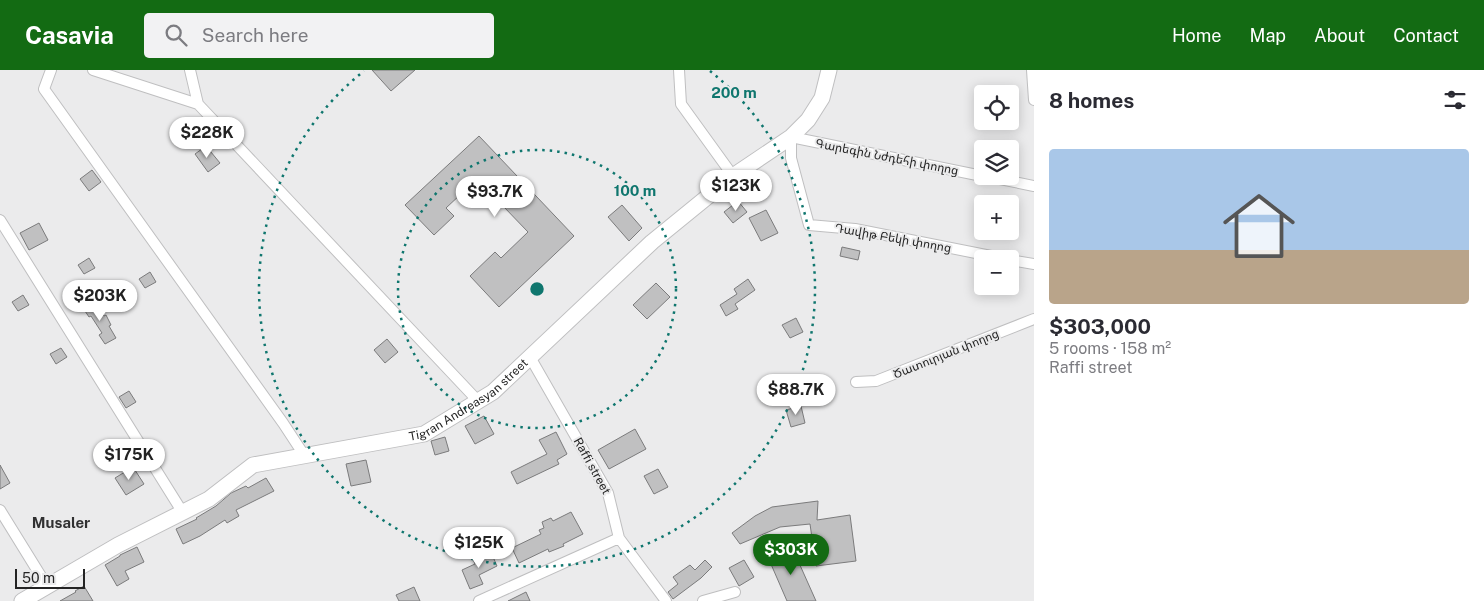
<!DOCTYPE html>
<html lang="en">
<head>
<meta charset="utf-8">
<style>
	:root { --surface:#fff; --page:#f2f2f3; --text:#2b2b33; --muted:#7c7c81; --line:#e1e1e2; --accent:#136b13 }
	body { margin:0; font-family:"Public Sans","Noto Sans Armenian",sans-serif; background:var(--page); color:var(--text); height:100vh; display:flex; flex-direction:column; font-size:19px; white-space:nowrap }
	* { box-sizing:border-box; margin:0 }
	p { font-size:16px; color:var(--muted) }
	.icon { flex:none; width:28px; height:28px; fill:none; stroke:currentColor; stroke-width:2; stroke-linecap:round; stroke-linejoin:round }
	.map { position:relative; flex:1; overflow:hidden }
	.drawer { display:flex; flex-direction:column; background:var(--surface); width:450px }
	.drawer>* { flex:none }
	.fabs { position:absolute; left:974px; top:15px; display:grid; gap:10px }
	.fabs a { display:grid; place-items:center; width:45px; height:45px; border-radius:5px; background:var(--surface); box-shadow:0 2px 12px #0003; font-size:25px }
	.scale { position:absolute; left:15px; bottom:12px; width:70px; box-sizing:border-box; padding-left:5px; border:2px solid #242424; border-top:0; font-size:14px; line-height:18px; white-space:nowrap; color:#242424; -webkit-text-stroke:4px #ebebec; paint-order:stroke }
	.price { position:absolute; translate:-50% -42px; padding:0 11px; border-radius:18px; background:#fff; color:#222; font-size:16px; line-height:32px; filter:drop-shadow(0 1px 2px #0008) }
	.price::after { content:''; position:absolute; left:50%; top:30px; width:15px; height:11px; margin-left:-8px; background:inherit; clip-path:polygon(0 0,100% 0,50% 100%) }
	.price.current { background:var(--accent); color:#fff }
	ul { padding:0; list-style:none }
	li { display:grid; align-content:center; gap:10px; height:265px; padding:0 15px }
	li+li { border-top:1px solid var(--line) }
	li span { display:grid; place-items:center; height:155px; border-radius:5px; color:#555 }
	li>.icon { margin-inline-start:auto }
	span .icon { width:90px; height:90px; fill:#fffc; stroke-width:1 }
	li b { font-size:21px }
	h2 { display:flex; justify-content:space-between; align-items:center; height:60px; padding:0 15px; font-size:21px }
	header { display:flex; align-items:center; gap:30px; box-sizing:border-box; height:70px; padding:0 25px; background:var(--accent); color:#fff }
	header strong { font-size:24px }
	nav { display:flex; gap:28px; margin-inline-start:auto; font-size:18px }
	.search { width:350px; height:45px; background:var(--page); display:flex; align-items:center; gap:12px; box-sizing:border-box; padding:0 18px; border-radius:5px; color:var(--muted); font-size:19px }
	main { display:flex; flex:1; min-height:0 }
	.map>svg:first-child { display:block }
	.building { fill:#c0c0c1; stroke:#7b7b7c }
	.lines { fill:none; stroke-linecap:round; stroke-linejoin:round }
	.minor-casing { stroke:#bfbfc0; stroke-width:12 }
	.secondary-casing { stroke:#bfbfc0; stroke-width:17 }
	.minor { stroke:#fff; stroke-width:10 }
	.secondary { stroke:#fff; stroke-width:15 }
	.ring { fill:none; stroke:#0f766e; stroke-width:2.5; stroke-dasharray:2.5 5 }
	.labels { text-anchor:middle; stroke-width:4; stroke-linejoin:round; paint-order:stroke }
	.street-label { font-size:12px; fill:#242424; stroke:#ebebec }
	.quarter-label { font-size:15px; font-weight:bold; fill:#303031; stroke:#ebebec }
	.centre { fill:#0f766e; stroke:#ebebec; stroke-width:2.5 }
	.ring-label { font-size:15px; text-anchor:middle; font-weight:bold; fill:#0f766e; stroke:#ebebec; stroke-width:4; stroke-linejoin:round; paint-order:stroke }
</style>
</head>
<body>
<header>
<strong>Casavia</strong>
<div class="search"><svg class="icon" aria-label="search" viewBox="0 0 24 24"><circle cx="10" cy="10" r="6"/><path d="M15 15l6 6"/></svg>Search here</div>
<nav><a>Home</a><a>Map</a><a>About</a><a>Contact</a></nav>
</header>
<main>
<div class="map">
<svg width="1034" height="531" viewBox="0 0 1034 531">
	<rect width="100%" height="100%" fill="#ebebec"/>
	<!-- building -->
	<path class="building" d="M372 0H415L391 21Z
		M479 66 574 166 499 237 470 206 495 182 501 188 528 162 477 109 446 138 454 146 434 165 405 135Z
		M206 76 220 93 208 102 195 84Z
		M92 100 101 112 89 121 80 109Z
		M738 131 747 142 733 153 724 142Z
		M622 135 642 158 629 171 608 147Z
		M766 140 778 163 761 171 749 148Z
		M39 153 48 170 29 180 20 163Z
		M842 177 860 181 858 190 840 186Z
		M89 188 95 198 84 204 78 195Z
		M150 202 156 212 145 218 139 209Z
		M748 209 755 220 735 234 738 239 726 246 720 235 737 224 734 219Z
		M656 213 670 227 647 249 633 235Z
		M23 225 29 235 18 241 12 232Z
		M94 231 104 246 106 245 111 255 109 256 116 268 105 274 99 265 102 263 91 246 89 247 83 238Z
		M796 248 803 262 790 268 782 255Z
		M387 269 398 282 385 293 374 280Z
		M61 278 67 287 56 294 50 284Z
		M129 321 136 332 126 338 119 327Z
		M801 336 805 353 791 357 786 340Z
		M484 346 494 364 475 374 465 356Z
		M635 359 646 379 609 399 598 380Z
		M556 362 567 384 557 390 559 394 517 414 511 402 547 384 539 370Z
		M445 367 449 381 435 385 431 371Z
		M366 390 371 412 351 416 346 394Z
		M0 395 10 413 0 419Z
		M133 397 144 414 126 425 115 408Z
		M658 399 668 417 654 424 644 406Z
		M266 408 274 421 236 440 239 446 227 453 225 450 200 466 183 474 176 459 197 449 196 448 216 436 231 423 246 416 248 418Z
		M818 431 817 450 850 445 856 491 816 496 810 454 780 457 740 474 732 463 755 446 772 437Z
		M571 442 583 464 563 474 564 476 549 482 548 479 519 493 512 478 541 464 539 460 544 458 542 452 551 448 553 451Z
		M791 475 816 531H787L767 485Z
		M137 477 144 492 125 501 129 509 117 516 105 495 120 486V485Z
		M490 480 497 496 479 505 483 514 470 519 462 500 475 494 473 489Z
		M705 490 712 497 701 508 673 529 668 522 678 514 673 507 690 495 695 500Z
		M744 490 754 507 739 516 729 498Z
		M84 516 93 531H60L76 522 75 521Z
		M414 517 420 531H399L396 525Z
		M526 522 530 531H508Z"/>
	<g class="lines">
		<!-- minor casing -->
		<g class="minor-casing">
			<path id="minor" d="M51 0 44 19 283 353 304 385
				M93 0 198 34 478 331
				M190 0 198 34
				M679 0 681 34 733 106
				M1032 0 1034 30
				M982 106 791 67V88L809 155 855 159 1006 189
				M985 106 1034 116
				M0 150 183 443
				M1010 190 1034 194
				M530 287 608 423 619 468 666 531
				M856 312 876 311 1034 249
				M0 440 47 516
				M479 531 619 468
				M703 531 735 522"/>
		</g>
		<!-- secondary casing -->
		<g class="secondary-casing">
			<g id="secondary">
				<path id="s1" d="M22 531 118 475 209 429 253 395 424 364 493 322 652 172 733 106 791 67 808 50 822 28 829 0"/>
			</g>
		</g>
		<!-- minor -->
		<use href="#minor" class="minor"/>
		<!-- secondary -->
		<use href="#secondary" class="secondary"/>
	</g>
	<!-- distance rings -->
	<g class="ring">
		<circle cx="537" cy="219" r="139"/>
		<path d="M710 1A278 278 0 1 1 364 1"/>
	</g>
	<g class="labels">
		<!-- street labels -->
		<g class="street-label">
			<text transform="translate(887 87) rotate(11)" y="4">Գարեգին Նժդեհի փողոց</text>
			<text transform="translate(893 168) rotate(10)" y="4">Դավիթ Բեկի փողոց</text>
			<text transform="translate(946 284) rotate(-22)" y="4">Ծատուրյան փողոց</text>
			<text dy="4" stroke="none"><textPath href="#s1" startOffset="498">Tigran Andreasyan street</textPath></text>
			<text transform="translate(592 396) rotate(61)" y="4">Raffi street</text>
		</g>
		<!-- quarter labels -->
		<g class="quarter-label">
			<text x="61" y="458">Musaler</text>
		</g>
	</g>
	<circle cx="537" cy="219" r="8" class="centre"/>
	<g class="ring-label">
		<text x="734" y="28">200 m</text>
		<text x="635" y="126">100 m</text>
	</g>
</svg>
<div class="fabs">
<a><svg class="icon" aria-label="locate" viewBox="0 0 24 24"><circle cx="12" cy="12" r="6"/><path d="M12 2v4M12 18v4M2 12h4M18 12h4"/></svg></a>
<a><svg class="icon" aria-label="layers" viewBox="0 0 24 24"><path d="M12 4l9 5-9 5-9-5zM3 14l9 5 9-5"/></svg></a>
<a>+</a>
<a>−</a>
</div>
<div class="scale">50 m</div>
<b class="price" style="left:207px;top:89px">$228K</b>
<b class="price" style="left:736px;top:142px">$123K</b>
<b class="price" style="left:495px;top:148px">$93.7K</b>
<b class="price" style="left:100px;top:252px">$203K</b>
<b class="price" style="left:796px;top:346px">$88.7K</b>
<b class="price" style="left:129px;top:411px">$175K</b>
<b class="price" style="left:479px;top:499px">$125K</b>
<b class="price current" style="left:791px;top:506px">$303K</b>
</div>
<section class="drawer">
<h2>8 homes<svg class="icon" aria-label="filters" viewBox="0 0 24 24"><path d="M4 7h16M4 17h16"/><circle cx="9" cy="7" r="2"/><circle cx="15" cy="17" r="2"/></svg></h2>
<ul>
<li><span style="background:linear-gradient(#a9c7e8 65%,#b9a48a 0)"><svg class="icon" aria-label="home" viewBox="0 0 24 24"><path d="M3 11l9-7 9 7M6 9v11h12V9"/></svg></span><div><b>$303,000</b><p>5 rooms · 158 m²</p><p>Raffi street</p></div></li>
</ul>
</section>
</main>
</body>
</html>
